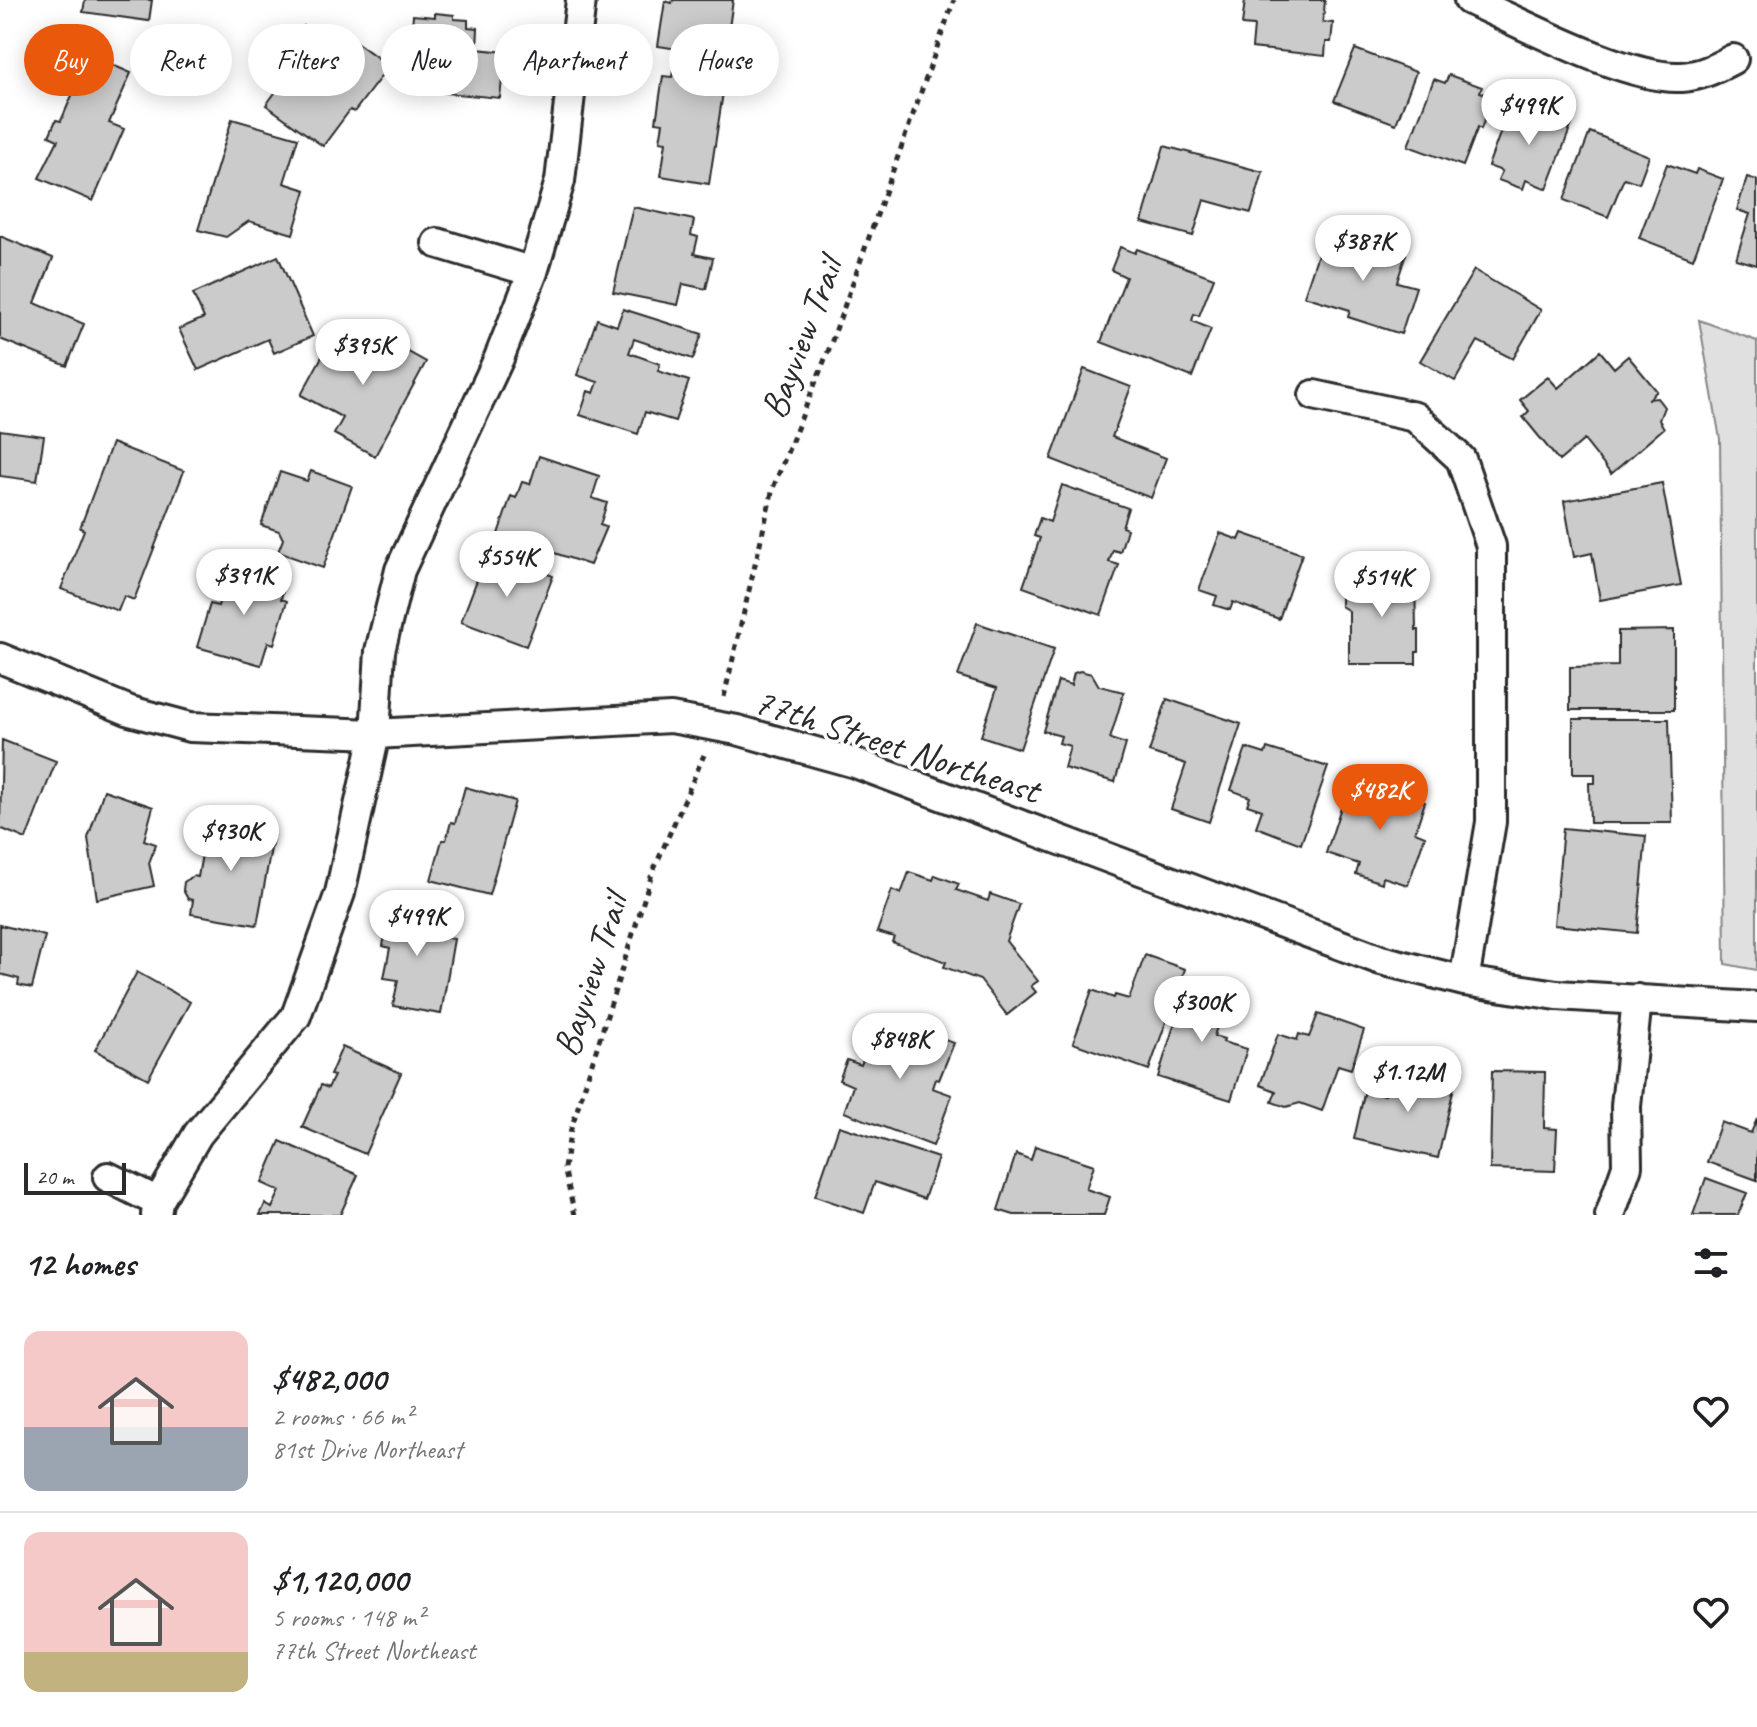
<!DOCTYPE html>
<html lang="en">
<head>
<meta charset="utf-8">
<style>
	:root { --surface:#fff; --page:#f2f2f2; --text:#202124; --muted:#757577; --line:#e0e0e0; --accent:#ea580c }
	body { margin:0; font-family:Caveat,sans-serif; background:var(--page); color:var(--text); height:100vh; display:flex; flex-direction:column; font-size:30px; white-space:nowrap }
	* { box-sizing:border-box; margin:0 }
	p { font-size:26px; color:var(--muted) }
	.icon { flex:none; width:44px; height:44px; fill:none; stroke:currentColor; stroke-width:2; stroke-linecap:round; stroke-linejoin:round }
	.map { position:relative; height:1215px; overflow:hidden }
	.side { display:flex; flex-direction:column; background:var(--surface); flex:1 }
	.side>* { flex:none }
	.guide { position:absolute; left:24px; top:24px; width:800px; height:72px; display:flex; gap:16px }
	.scale { position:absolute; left:24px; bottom:20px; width:102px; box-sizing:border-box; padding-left:8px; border:4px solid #2b2b2b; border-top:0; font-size:22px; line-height:28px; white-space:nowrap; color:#2b2b2b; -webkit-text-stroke:6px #fff; paint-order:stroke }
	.price { position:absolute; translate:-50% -68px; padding:0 18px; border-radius:28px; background:#fff; color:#222; font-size:26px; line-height:52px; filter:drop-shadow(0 2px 4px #0008) }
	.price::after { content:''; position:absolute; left:50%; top:48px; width:24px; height:18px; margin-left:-12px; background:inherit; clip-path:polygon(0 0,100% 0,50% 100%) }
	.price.active { background:var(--accent); color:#fff }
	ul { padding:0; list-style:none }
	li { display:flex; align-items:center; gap:24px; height:200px; padding:0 24px }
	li+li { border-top:2px solid var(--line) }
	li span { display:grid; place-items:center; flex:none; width:224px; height:160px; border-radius:16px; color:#555 }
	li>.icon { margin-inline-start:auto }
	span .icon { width:96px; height:96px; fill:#fffc; stroke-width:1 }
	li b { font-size:34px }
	h2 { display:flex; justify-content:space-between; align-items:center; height:96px; padding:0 24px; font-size:34px }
	.tag { padding:0 28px; border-radius:36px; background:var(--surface); box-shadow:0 4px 20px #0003; font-size:28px; line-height:72px }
	.tag.active { background:var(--accent); color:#fff }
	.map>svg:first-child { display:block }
	.green { fill:#e0e0e0; stroke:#868686; stroke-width:2 }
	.building { fill:#cbcbcb; stroke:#2b2b2b; stroke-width:2 }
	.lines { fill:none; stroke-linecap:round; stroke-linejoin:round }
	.street-casing { stroke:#2b2b2b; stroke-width:34 }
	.path { stroke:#2b2b2b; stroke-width:5; stroke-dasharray:6 6; stroke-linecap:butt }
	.street { stroke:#fff; stroke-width:28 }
	.labels { text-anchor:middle; stroke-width:7; stroke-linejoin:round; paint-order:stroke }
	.street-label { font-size:38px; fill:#2b2b2b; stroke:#fff }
</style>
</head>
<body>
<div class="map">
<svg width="1757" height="1215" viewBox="0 0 1757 1215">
	<rect width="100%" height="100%" fill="#fff"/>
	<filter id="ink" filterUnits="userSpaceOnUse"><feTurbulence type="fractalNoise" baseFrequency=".0125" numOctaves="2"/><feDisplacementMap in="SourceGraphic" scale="16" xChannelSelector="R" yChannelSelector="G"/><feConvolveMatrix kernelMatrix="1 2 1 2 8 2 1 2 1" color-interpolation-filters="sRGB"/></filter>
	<g filter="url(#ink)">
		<!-- green -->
		<path class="green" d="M1699 320 1757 341V970L1725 964 1720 439Z"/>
		<!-- building -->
		<path class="building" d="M85 0H152L149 21 83 12Z
			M673 0H733L725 56 658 46 665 1 672 3Z
			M1245 0H1325L1323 22 1333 23 1331 42H1326L1325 56 1252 48 1254 26 1242 25Z
			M435 13 454 15V19L468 20V27L478 28 477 49 505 52 500 98 425 91 426 82 401 79 407 25 412 26 413 15 435 17Z
			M304 26 343 55 353 40 389 66 354 112 350 110 323 146 266 105 277 90 264 80 279 60 275 57 289 38 294 40Z
			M1355 49 1416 72 1396 124 1334 101Z
			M94 57 131 73 109 123 124 129 93 201 39 178 58 140 49 136 56 120 61 121 73 93 75 94 86 68 89 70Z
			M674 66 698 70 696 81 724 86 709 184 661 176 666 142 660 141 663 123 656 122 663 76 672 77Z
			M1449 75 1482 87 1480 92 1493 97 1481 129 1478 127 1463 166 1408 146 1434 79 1445 83Z
			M1511 104 1551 118 1553 114 1573 121 1547 189 1526 180 1523 189 1498 180 1502 171 1488 166Z
			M232 119 298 138 284 183 306 190 293 234 249 221 226 237 198 230Z
			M1590 132 1649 156 1639 183 1624 178 1608 217 1564 200Z
			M1164 146 1263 172 1251 213 1204 200 1193 236 1142 222Z
			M1667 164 1695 174 1697 169 1723 179 1693 259 1639 238Z
			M1747 177 1757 180V265L1736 259 1750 214 1737 210Z
			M633 207 694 220 691 235 698 237 694 254 713 258 706 289 683 284 678 305 613 292Z
			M1344 234 1406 254 1397 282 1416 287 1401 334 1348 317 1350 310 1304 296 1322 242 1340 248Z
			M0 236 53 258 35 303 84 324 67 366 0 339Z
			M1120 247 1135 253 1137 249 1214 278 1199 316 1194 314 1192 321 1211 329 1192 377 1101 342 1126 277 1111 270Z
			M278 256 313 336 274 353 268 339 198 370 179 329 204 318 193 294Z
			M1474 270 1541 310 1513 359 1478 341 1455 381 1420 361Z
			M623 309 702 334 693 359 634 339 629 353 660 364 658 371 689 381 675 421 645 412 638 434 580 415 588 391 594 393 598 382 577 375 597 319 617 326Z
			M338 327 379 350 385 339 426 362 375 456 334 434 343 418 301 395Z
			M1600 351 1614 368 1628 356 1657 391 1649 399 1657 398 1664 407 1659 420 1664 428 1611 474 1584 440 1559 461 1523 417 1529 411 1520 400 1548 377 1558 388Z
			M1084 369 1131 387 1112 437 1166 458 1151 498 1051 459Z
			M0 430 44 436 37 481 0 476Z
			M112 443 184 471 134 600 124 596 118 611 61 589 84 530 80 528Z
			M539 456 599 476 592 498 607 503 600 525 606 527 590 565 498 534 511 496 516 498 522 482 530 484Z
			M311 471 352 486 323 568 278 552 283 539 279 531 261 525 280 472 307 481Z
			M1662 483 1681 585 1600 600 1592 553 1574 557 1564 501Z
			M1062 485 1128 508 1122 527 1127 529 1120 552 1113 550 1109 562 1119 565 1101 615 1023 587 1040 538 1034 536 1040 518 1050 522Z
			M1220 533 1239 540 1242 533 1302 554 1279 619 1233 602 1230 610 1214 605 1217 596 1199 590Z
			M488 551 553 576 526 646 461 622Z
			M230 568 285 583 281 599 287 601 274 644 268 642 261 665 197 647 210 604 218 606Z
			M1349 575H1415L1416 630H1419V652H1416V664H1349V611L1341 606V595L1349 590Z
			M977 623 1054 649 1020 749 981 736 997 688 958 676Z
			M1674 630V710H1570V667L1618 666V631Z
			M1080 671 1092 674 1099 686 1124 692 1110 739 1126 744 1115 782 1064 768 1070 746 1059 743 1061 736 1043 731 1058 681 1071 685 1074 673Z
			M1167 699 1241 724 1209 822 1171 809 1186 764 1149 752Z
			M1573 719H1669L1672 823H1590L1589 783H1595V774H1573Z
			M2 740 56 761 26 839 0 828Z
			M1246 748 1265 754 1267 748 1328 767 1301 844 1256 827 1262 810 1247 805 1250 797 1231 790Z
			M1382 772 1415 784 1411 797 1425 802 1415 832 1425 836 1408 885 1383 877 1382 883 1356 874 1359 864 1326 853 1346 792 1373 802Z
			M465 787 515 801 489 895 431 880 442 840H446L451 822 455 823Z
			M104 790 153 807 144 840 156 844 149 863 154 886 97 899 88 838Z
			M208 820 274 832 257 925 191 914 193 900 188 899 183 890 184 882 193 876 198 877Z
			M1563 828 1646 836 1637 933 1554 925Z
			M909 872 933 880 935 875 959 884 956 890 988 901 990 894 1019 904 1006 941 1038 981 1031 986 1036 992 1007 1015 980 980 944 967 946 962 892 942 894 937 877 932 892 890 901 894Z
			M391 902 437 910 433 935 454 939 441 1014 393 1006 398 980 384 978 390 948 383 946Z
			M0 925 45 936 32 988 18 985 19 979 0 974Z
			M1145 955 1185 969 1149 1070 1073 1043 1092 990 1114 998 1115 995 1129 999Z
			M137 972 190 1002 148 1079 95 1050Z
			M1189 977 1229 989 1214 1036 1224 1039 1223 1042 1247 1049 1231 1100 1158 1077Z
			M1318 1014 1364 1030 1351 1069 1338 1065 1322 1111 1300 1103 1286 1107 1272 1102 1276 1091 1260 1085 1278 1034 1297 1040 1299 1034 1309 1037Z
			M879 1016 954 1043 939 1080 935 1079 932 1088 952 1095 933 1146 844 1112 853 1086 839 1080 847 1060 861 1065Z
			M342 1047 401 1073 365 1154 302 1127 321 1085 328 1088 334 1076 330 1075Z
			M1406 1067 1456 1078 1438 1158 1354 1139 1365 1090 1385 1095 1388 1085 1401 1088Z
			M1492 1071 1545 1072 1544 1128 1557 1129 1555 1171 1490 1169Z
			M1757 1119V1180L1707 1162 1721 1122 1751 1133Z
			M839 1126 938 1158 924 1199 875 1182 864 1213 815 1196Z
			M280 1141 358 1175 340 1215H260L265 1204 272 1208 280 1191 262 1183Z
			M1035 1146 1094 1165 1086 1189 1110 1197 1104 1215H1014L998 1210 1016 1154 1031 1160Z
			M1706 1178 1747 1193 1738 1215H1693Z"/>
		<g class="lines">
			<!-- street casing -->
			<g class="street-casing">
				<path id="street" d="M1469 0C1522 23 1627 80 1681 77 1701 76 1716 68 1733 59
					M437 243 533 272
					M1314 395 1415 417 1461 459 1491 546V822L1464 981
					M0 658 130 711 190 727 375 734 671 718 737 730 855 763 1381 960 1464 981 1557 995 1757 1007
					M108 1177 158 1202
					M156 1215 158 1202 198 1134 296 1016 340 893 375 734 380 651 400 570 499 358 533 272 560 181 581 0
					M1610 1215 1627 1166 1626 1106 1637 999"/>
			</g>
			<!-- path -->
			<path class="path" d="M724 697 773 488 829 349 954 0
				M575 1215 564 1168 571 1129 652 874 704 755"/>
			<!-- street -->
			<use href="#street" class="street"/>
		</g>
	</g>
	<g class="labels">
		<!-- street labels -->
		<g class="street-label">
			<text transform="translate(801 338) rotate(-69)" y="13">Bayview Trail</text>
			<text transform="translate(897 745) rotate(18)" y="13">77th Street Northeast</text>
			<text transform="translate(590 975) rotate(-72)" y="13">Bayview Trail</text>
		</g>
	</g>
</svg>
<div class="scale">20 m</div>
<b class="price" style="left:1529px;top:147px">$499K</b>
<b class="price" style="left:1363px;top:283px">$387K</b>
<b class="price" style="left:363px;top:387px">$395K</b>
<b class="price" style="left:507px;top:599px">$554K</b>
<b class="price" style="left:244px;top:617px">$391K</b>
<b class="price" style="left:1382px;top:619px">$514K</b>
<b class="price active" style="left:1380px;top:832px">$482K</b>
<b class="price" style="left:231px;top:873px">$930K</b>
<b class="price" style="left:417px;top:958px">$499K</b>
<b class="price" style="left:1202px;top:1044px">$300K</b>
<b class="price" style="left:900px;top:1081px">$848K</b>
<b class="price" style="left:1408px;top:1114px">$1.12M</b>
<div class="guide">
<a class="tag active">Buy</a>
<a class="tag">Rent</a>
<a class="tag">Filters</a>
<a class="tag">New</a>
<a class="tag">Apartment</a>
<a class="tag">House</a>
</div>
</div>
<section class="side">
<h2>12 homes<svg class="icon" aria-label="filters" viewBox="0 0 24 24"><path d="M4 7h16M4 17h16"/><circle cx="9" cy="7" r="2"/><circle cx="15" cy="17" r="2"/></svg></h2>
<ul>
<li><span style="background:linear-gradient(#f6c9c9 60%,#9aa5b1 0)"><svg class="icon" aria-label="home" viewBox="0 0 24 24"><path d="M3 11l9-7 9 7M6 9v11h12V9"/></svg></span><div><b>$482,000</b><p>2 rooms · 66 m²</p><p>81st Drive Northeast</p></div><svg class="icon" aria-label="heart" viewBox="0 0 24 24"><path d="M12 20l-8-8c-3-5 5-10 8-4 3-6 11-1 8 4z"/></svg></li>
<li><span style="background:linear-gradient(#f6c9c9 75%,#c2b280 0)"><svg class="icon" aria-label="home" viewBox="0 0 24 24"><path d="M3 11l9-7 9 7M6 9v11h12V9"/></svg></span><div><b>$1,120,000</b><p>5 rooms · 148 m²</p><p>77th Street Northeast</p></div><svg class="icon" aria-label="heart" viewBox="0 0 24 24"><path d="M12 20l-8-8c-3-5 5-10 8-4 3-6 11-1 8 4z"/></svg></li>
</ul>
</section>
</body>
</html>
